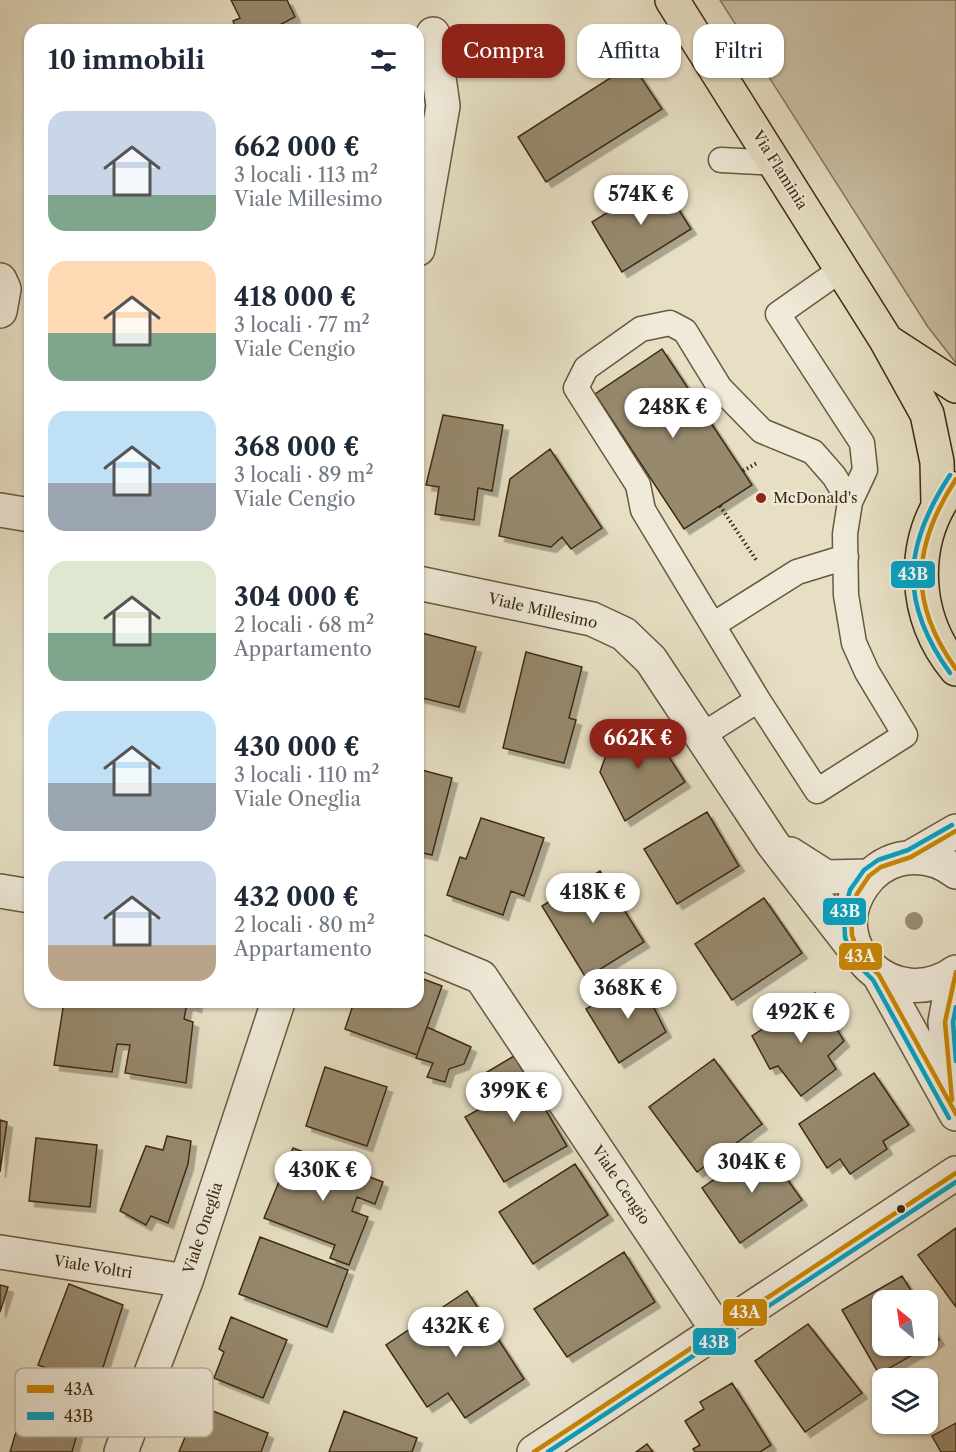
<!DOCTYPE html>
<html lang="it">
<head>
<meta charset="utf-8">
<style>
	:root { --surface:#fff; --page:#f2f2f3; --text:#1f2937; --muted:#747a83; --accent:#8f2418 }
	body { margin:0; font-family:"Libre Caslon Text",serif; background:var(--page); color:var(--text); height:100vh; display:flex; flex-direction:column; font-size:22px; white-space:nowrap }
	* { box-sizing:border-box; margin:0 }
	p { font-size:20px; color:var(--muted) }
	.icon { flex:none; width:33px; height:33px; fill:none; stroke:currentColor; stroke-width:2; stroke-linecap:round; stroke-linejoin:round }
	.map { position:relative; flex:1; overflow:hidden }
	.drawer { position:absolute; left:24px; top:24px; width:400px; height:984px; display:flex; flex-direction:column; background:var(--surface); border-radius:18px; box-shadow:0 2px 4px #0004 }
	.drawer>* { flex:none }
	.guide { position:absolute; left:442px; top:24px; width:423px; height:54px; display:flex; gap:12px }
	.needle { width:39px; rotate:331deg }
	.buttons { position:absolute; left:872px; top:1290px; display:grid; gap:12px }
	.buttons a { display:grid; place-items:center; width:66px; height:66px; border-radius:12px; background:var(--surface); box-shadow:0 2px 4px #0004; font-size:30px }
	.price { position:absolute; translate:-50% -51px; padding:0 14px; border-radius:21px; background:#fff; color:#222; font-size:20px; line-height:39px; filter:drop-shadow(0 2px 3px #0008) }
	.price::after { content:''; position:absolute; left:50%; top:36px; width:18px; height:14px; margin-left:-9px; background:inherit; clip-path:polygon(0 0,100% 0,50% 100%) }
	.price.selected { background:var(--accent); color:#fff }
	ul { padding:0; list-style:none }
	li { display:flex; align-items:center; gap:18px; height:150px; padding:0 24px }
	li span { display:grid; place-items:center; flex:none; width:168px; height:120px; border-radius:18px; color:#555 }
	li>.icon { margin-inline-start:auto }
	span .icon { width:72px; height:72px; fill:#fffc; stroke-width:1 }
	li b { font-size:26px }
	h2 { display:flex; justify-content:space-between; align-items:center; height:72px; padding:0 24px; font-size:26px }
	.pill { padding:0 21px; border-radius:18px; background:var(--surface); box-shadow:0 2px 4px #0004; font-size:21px; line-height:54px }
	.pill.selected { background:var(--accent); color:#fff }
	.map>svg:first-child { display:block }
	.green { fill:#cac0a6; stroke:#84765c; stroke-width:1.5 }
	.building { fill:#96896e; stroke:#3f2b11; stroke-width:1.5; filter:url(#shadow) }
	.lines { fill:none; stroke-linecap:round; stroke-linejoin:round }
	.lane-casing { stroke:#69583e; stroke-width:27 }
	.street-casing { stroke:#69583e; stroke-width:36 }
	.primary-casing { stroke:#3f2b11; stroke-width:36 }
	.path { stroke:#3f2b11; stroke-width:4; stroke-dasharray:1.5 3; stroke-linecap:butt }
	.lane { stroke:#efead9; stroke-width:24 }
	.street { stroke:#efead9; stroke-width:33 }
	.primary { stroke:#e6dfc4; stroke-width:33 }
	.bus-1-casing { stroke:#efead9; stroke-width:9 }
	.bus-2-casing { stroke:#efead9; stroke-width:9 }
	.bus-1 { stroke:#c98704; stroke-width:4.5 }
	.bus-2 { stroke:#03a3c5; stroke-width:4.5 }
	.tree { fill:#9a8c72 }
	.poi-dot { fill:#8f2418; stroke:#efead9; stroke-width:2 }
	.bus-dot { fill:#3f2b11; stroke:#efead9; stroke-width:2 }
	.labels { text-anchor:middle; stroke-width:4.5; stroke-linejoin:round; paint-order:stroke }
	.street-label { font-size:15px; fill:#3f2b11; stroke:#efead9 }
	.poi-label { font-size:15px; fill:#3f2b11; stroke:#efead9; text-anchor:start }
	.key { fill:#efead9; stroke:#bab19d; stroke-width:1.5 }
	.key-label { font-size:16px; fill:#3f2b11 }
	.line-badge { stroke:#efead9; stroke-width:2 }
	.badge-label { font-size:16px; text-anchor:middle; font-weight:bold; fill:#fff }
</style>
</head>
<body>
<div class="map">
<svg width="956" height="1452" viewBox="0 0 956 1452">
	<defs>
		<filter id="shadow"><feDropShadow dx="5.5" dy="5.5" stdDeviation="0" flood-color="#0004"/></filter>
	</defs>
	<rect width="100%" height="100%" fill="#e6dfc4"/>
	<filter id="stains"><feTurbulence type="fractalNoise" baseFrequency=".00333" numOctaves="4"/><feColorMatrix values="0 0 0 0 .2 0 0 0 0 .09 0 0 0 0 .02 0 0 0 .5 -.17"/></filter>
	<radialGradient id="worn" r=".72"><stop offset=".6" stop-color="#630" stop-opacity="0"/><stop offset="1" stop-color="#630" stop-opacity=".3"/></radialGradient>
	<!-- green -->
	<path class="green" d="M720 0H956V363L928 327Z"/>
	<!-- building -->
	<path class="building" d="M231 0H287L295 17 270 30H236L233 21 240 18Z
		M632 64 662 109 546 182 518 137Z
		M660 180 691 229 622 272 592 222Z
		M662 349 752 485 684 529 595 394Z
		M443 415 503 425 492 491 478 488 474 520 435 514 439 487 426 485Z
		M550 449 602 528 571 549 562 537 551 547 499 536 510 479Z
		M418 632 476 647 459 707 418 697Z
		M526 652 582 667 569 718 576 720 564 763 503 748Z
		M646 721 685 782 625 821 600 772 618 722 629 730Z
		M418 769 452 778 432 855 418 852Z
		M707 812 739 866 677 904 644 849Z
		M481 818 544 838 524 896 511 891 503 915 447 895 460 857 466 859Z
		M600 871 644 942 586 978 542 906Z
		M764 898 802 953 732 1000 695 944Z
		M418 977 442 986 417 1055 345 1029 354 1002H418Z
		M642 977 654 998 651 1002 666 1032 619 1063 586 1009Z
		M815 993 844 1041 828 1056 836 1069 801 1096 778 1066 770 1069 752 1036Z
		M64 1002 125 1007V1002H197L196 1007 187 1004 184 1019 193 1022 186 1083 125 1073 130 1045 117 1044 112 1072 54 1065Z
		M427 1027 471 1047 464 1064 449 1069 445 1082 427 1077 433 1063 416 1058Z
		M514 1056 567 1146 504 1182 465 1117 496 1100 482 1075Z
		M714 1059 762 1124 697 1172 649 1107Z
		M325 1067 387 1087 367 1146 306 1126Z
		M874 1073 909 1125 883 1141 887 1149 850 1174 840 1159 827 1168 799 1124Z
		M0 1120 7 1122 0 1172Z
		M167 1136 191 1141 188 1164 168 1223 151 1216 146 1225 120 1211 146 1146 163 1150Z
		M36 1138 97 1145 90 1207 29 1201Z
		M763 1145 802 1200 740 1243 702 1188Z
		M293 1148 383 1182 375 1204 357 1197 352 1211 368 1217 349 1265 330 1258 335 1245 264 1218Z
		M575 1164 608 1215 533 1264 499 1212Z
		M956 1228V1307L918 1255Z
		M260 1237 348 1270 327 1327 239 1294Z
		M624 1252 655 1302 567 1357 534 1309Z
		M902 1276 917 1300H882V1346H927V1319L939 1340 879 1374 842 1310Z
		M69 1284 123 1305 97 1386 38 1365Z
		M0 1285 8 1287 0 1312Z
		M467 1291 524 1379 465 1418 448 1393 427 1407 386 1345Z
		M231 1317 287 1340 263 1398 214 1378 224 1352 219 1349Z
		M808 1324 862 1393 805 1432 755 1361Z
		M732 1383 771 1445 760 1452H695L693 1449 700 1445 685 1421 704 1409 700 1402Z
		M24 1405 82 1416 72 1452H10Z
		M198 1405 268 1433 261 1452H179Z
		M344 1411 417 1438 412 1452H329Z
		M956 1423V1452H941L932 1436Z
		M647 1444 653 1452H636Z"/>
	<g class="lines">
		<!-- lane casing -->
		<g class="lane-casing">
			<path id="lane" d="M721 160 776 163
				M713 625 797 572 846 557
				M758 700 643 510 638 485 576 388 586 368 641 329 670 323 685 331 720 388 762 431 813 452 834 476 850 502
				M701 736 758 700 817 791 905 735 867 672 854 643 846 595 845 534 850 502 865 470 862 443 778 314 842 269"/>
		</g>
		<!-- street casing -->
		<g class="street-casing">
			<path id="street" d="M418 249 443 106 433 34
				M0 280 4 289 0 311
				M0 510 30 515
				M418 583 592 619 624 634 651 660 773 844 859 955
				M790 854 826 877 869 876
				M911 857 956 831
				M956 872C940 859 920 855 900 859 884 863 872 872 863 885 820 946 895 1015 956 972
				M0 891 30 896
				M418 951 481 977 718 1331
				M879 975 956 1114
				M952 1094 945 1022 954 973
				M0 1252 186 1281
				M121 1452 186 1281 278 1002
				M534 1452 956 1173"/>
		</g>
		<!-- primary casing -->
		<g class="primary-casing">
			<path id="primary" d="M672 0 886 340 927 414 937 462 938 504
				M890 343 956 386
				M950 488C909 543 913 617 956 669"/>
		</g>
		<!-- path -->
		<path class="path" d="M743 471 757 463
			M720 506 757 561"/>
		<!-- lane -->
		<use href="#lane" class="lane"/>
		<!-- street -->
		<use href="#street" class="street"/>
		<!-- primary -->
		<use href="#primary" class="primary"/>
		<!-- bus-1 casing -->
		<g class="bus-1-casing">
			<path id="bus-1" d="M956 479C912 547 908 602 956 669
				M956 831 911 857 881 867 869 876 857 894 851 914 852 935 859 955 879 975 956 1114
				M952 1100 945 1022 956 972
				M534 1452 956 1173"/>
		</g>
		<!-- bus-2 casing -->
		<g class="bus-2-casing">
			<path id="bus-2" d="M950 475C903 547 899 602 950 673
				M956 1007 953 1022 956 1061
				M949 1118 873 980 852 959 845 937 844 914 850 890 864 870 878 860 908 850 952 825
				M548 1452 956 1182"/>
		</g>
		<!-- bus-1 -->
		<use href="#bus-1" class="bus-1"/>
		<!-- bus-2 -->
		<use href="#bus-2" class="bus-2"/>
	</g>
	<!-- trees -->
	<circle class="tree" cx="914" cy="921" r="9"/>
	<!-- markers -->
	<circle class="poi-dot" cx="761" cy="498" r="6"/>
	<circle class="bus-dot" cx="901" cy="1209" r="5"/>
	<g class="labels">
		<!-- street labels -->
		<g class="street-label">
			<text transform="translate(780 170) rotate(58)" y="5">Via Flaminia</text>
			<text transform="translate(543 611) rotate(13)" y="5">Viale Millesimo</text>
			<text transform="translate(621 1185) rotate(56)" y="5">Viale Cengio</text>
			<text transform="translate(203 1228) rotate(-72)" y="5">Viale Oneglia</text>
			<text transform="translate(93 1267) rotate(9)" y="5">Viale Voltri</text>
		</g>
		<!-- poi labels -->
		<g class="poi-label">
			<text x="773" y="503">McDonald's</text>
		</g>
	</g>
	<!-- legend -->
	<rect x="15" y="1368" width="198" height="69" rx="9" class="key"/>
	<rect x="27" y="1385" width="27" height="8" fill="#c98704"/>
	<rect x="27" y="1412" width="27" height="8" fill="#03a3c5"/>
	<g class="key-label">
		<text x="64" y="1395">43A</text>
		<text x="64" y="1422">43B</text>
	</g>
	<g class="line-badge">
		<rect x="890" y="560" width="46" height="29" rx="6" fill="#03a3c5"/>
		<rect x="822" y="897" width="45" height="29" rx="6" fill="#03a3c5"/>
		<rect x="838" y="942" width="45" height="29" rx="6" fill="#c98704"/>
		<rect x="722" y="1298" width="46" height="29" rx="6" fill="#c98704"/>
		<rect x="692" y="1327" width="45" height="29" rx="6" fill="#03a3c5"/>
	</g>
	<g class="badge-label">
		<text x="913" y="580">43B</text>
		<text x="845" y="917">43B</text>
		<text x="860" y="962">43A</text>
		<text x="745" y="1318">43A</text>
		<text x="714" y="1348">43B</text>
	</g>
	<rect width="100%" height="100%" filter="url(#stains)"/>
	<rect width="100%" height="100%" fill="url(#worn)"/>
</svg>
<div class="buttons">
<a><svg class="needle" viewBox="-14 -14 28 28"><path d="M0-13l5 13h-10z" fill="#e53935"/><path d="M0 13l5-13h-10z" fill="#747a83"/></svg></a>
<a><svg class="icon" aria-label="layers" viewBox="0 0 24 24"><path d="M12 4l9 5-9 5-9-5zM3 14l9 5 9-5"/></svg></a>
</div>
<b class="price" style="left:641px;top:226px">574K €</b>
<b class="price" style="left:673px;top:439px">248K €</b>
<b class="price selected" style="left:638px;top:770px">662K €</b>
<b class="price" style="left:593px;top:924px">418K €</b>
<b class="price" style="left:628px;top:1020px">368K €</b>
<b class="price" style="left:801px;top:1044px">492K €</b>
<b class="price" style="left:514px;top:1123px">399K €</b>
<b class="price" style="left:752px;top:1194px">304K €</b>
<b class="price" style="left:323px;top:1202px">430K €</b>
<b class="price" style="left:456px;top:1358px">432K €</b>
<div class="guide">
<a class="pill selected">Compra</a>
<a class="pill">Affitta</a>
<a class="pill">Filtri</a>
</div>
<section class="drawer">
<h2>10 immobili<svg class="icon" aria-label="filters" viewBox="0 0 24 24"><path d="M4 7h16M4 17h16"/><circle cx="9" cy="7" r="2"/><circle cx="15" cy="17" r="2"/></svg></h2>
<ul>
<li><span style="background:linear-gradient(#c9d6e8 70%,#7fa58c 0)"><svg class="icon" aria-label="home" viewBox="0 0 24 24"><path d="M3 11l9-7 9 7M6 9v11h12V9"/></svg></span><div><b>662 000 €</b><p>3 locali · 113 m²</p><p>Viale Millesimo</p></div></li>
<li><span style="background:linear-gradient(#ffd9b3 60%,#7fa58c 0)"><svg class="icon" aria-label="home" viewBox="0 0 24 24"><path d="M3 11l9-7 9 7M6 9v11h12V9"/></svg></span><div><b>418 000 €</b><p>3 locali · 77 m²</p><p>Viale Cengio</p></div></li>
<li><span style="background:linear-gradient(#bfe0f5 60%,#9aa5b1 0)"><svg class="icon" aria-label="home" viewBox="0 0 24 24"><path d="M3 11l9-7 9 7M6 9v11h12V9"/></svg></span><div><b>368 000 €</b><p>3 locali · 89 m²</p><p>Viale Cengio</p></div></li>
<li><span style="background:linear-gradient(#dfe7d0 60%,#7fa58c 0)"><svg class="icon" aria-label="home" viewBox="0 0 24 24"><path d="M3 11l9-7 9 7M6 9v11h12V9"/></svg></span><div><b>304 000 €</b><p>2 locali · 68 m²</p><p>Appartamento</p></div></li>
<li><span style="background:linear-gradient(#bfe0f5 60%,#9aa5b1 0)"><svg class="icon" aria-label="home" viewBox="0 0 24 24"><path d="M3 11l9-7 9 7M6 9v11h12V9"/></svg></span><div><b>430 000 €</b><p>3 locali · 110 m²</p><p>Viale Oneglia</p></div></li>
<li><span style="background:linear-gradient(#c9d6e8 70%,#b9a48a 0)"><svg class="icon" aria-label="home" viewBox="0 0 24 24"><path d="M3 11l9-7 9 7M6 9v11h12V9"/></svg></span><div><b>432 000 €</b><p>2 locali · 80 m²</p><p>Appartamento</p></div></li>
</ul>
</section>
</div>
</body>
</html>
